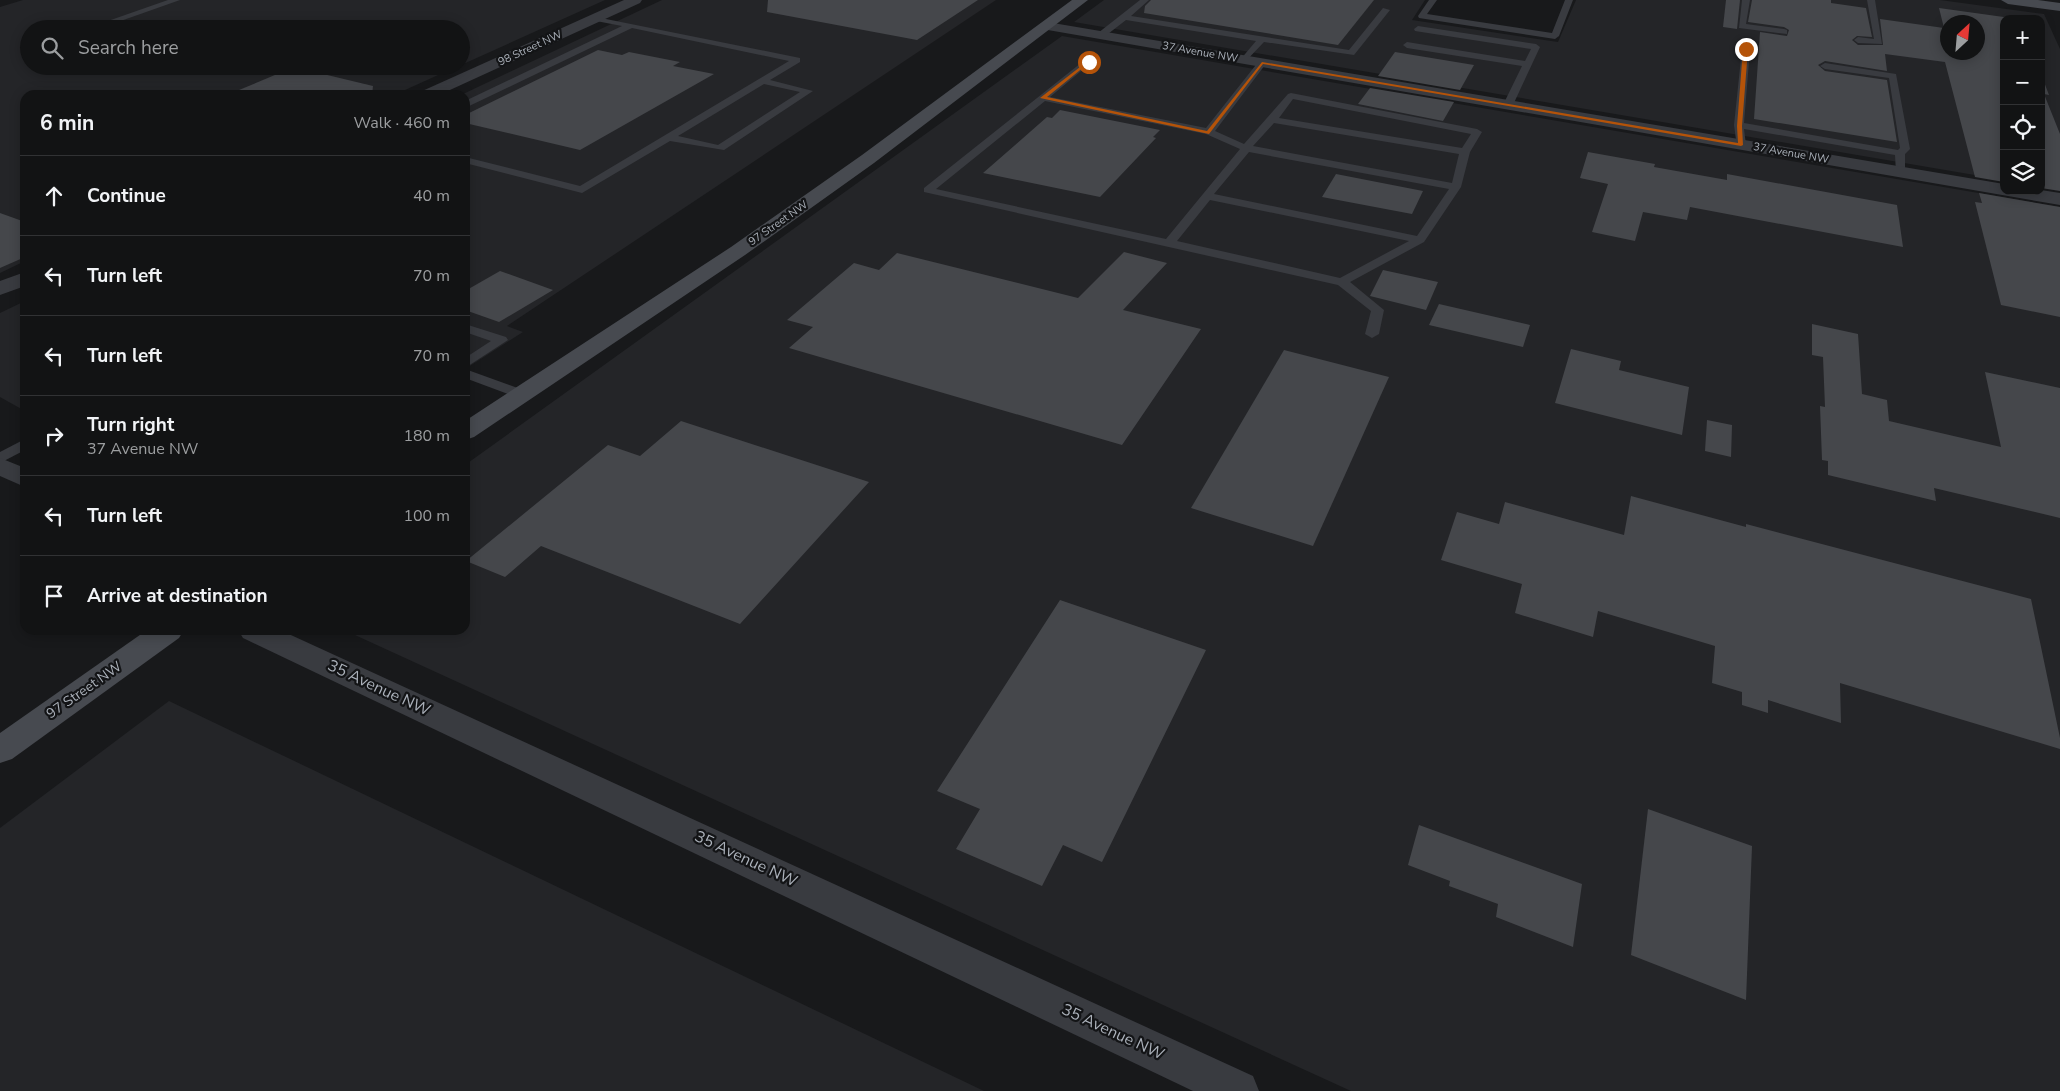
<!DOCTYPE html>
<meta charset="utf-8">
<style>
:root{--surface:#121314;--page:#1b1c1d;--text:#f1f3f6;--muted:#9c9ea0;--line:#313234}
body{margin:0;font-family:"Nunito Sans",sans-serif;background:var(--page);color:var(--text)}
.controls{position:absolute;right:15px;top:15px;display:grid;overflow:hidden;border-radius:10px;box-shadow:0 2px 12px #0003}
.controls button{width:45px;height:45px;display:grid;place-items:center;padding:0;border:0;border-bottom:1px solid var(--line);background:var(--surface);color:var(--text);font:25px sans-serif}
.compass{position:absolute;left:1940px;top:15px;width:45px;height:45px;border-radius:50%;background:var(--surface);box-shadow:0 2px 12px #0003;rotate:26deg}
.stop{position:absolute;width:15px;height:15px;margin:-11px;border:4px solid #b45309;border-radius:50%;background:#fff}
.stop.end{background:#b45309;border-color:#fff;box-shadow:0 1px 5px #0008}
.list{margin:0;padding:0;list-style:none}
h2{display:flex;justify-content:space-between;align-items:center;height:65px;margin:0;padding:0 20px;font-size:21px}
h2 small{font-size:16px;font-weight:400;color:var(--muted)}
.list li{display:grid;grid-template-columns:32px 1fr auto;gap:15px;align-items:center;box-sizing:border-box;height:80px;padding:0 20px;border-top:1px solid var(--line)}
.list b{display:block;font-size:19px;white-space:nowrap}
.list p{margin:0;font-size:16px;white-space:nowrap;color:var(--muted)}
.list em{font-size:16px;font-style:normal;color:var(--muted)}
.icon{flex:none;width:28px;height:28px;fill:none;stroke:currentColor;stroke-width:2;stroke-linecap:round;stroke-linejoin:round}
.map{position:relative;flex:none;width:2060px;height:1091px;overflow:hidden}
.search{position:absolute;background:var(--surface);box-shadow:0 2px 12px #0003;left:20px;top:20px;width:450px;height:55px;display:flex;align-items:center;gap:12px;box-sizing:border-box;padding:0 18px;border-radius:28px;color:var(--muted);font-size:19px}
.panel{position:absolute;background:var(--surface);box-shadow:0 2px 12px #0003;left:20px;top:90px;width:450px;height:545px;border-radius:15px}
.map>svg:first-child{display:block}
.built{fill:#242528;fill-rule:evenodd}
.building{fill:#45474b;fill-rule:evenodd}
.lines{fill:none;stroke-linecap:round;stroke-linejoin:round}
.lane{fill:#393b40;fill-rule:evenodd}
.street{fill:#393b40;fill-rule:evenodd}
.secondary{fill:#474a50;fill-rule:evenodd}
.route{fill:#b45309}
.labels{text-anchor:middle;dominant-baseline:central;stroke-width:4.5;stroke-linejoin:round;paint-order:stroke}
.far-street-label{font-size:11px;fill:#abb1ba;stroke:#131416}
.street-label{font-size:14px;fill:#abb1ba;stroke:#131416}
.near-street-label{font-size:16px;fill:#abb1ba;stroke:#131416}
</style>
<div class="map">
<svg width="2060" height="1091" viewBox="0 0 2060 1091">
<rect width="100%" height="100%" fill="#18191b"/>
<g class="built">
<polygon points="23,0 605,0 461,65 461,29 29,29 29,66 458,66 394,95 25,95 25,261 0,273 0,7"/>
<polygon points="662,0 996,0 507,326 523,332 465,369 465,95 461,95"/>
<path d="M1104 0H1425L1412 20 1558 42 1576 0H1940L2044 14 2060 49V189L2041 186V19H2004V180L1074 22ZM1948 22H1978V52H1948Z"/>
<polygon points="1062,36 2060,207 2060,1091 1351,1091 344,630 465,630 465,465"/>
<polygon points="25,301 25,411 0,397 0,313"/>
<polygon points="169,701 984,1091 0,1091 0,828"/>
</g>
<g class="building">
<polygon points="768,0 978,0 917,40 767,12"/>
<polygon points="1151,0 1374,0 1338,45 1144,13 1145,6"/>
<polygon points="1726,0 1740,0 1737,29 1723,27"/>
<path d="M1752 0H1831V3L1866 8 1872 37 1857 36 1852 40 1858 45H1883L1880 19 1944 28 1939 8 2018 19H2004V182L1975 177 1945 62 1885 54 1887 71 1825 61 1818 65 1825 71 1887 80 1897 142 1754 119 1760 32 1787 36 1789 30 1784 27 1748 22ZM1948 22H1978V52H1948Z"/>
<polygon points="598,50 622,55 629,52 680,62 673,66 714,74 580,150 465,123 465,115"/>
<polygon points="1395,52 1474,65 1460,90 1378,76"/>
<polygon points="294,67 373,86 372,95 227,95"/>
<polygon points="2041,74 2049,95 2044,94 2060,134 2060,191 2041,188"/>
<polygon points="1370,88 1454,102 1443,121 1358,104"/>
<polygon points="1060,110 1160,130 1153,137 1156,138 1100,197 983,173 1047,117 1052,118"/>
<polygon points="1588,152 1655,164 1654,167 1727,180 1727,174 1897,205 1903,247 1690,207 1687,220 1643,212 1635,241 1592,232 1608,184 1580,178"/>
<polygon points="1336,174 1423,191 1412,214 1322,197"/>
<polygon points="1979,193 2060,207 2060,317 2001,305 1975,202 1982,203"/>
<polygon points="0,213 25,222 25,257 0,268"/>
<polygon points="1124,252 1167,263 1123,310 1201,329 1122,445 789,348 813,327 787,320 854,263 879,270 897,253 1078,298"/>
<polygon points="1383,270 1438,282 1426,310 1370,296"/>
<polygon points="500,271 553,290 499,322 465,310 465,291"/>
<polygon points="1439,304 1530,325 1523,347 1429,325"/>
<polygon points="1812,324 1858,334 1862,394 1887,400 1889,421 2001,447 1985,372 2060,388 2060,518 1934,488 1936,501 1828,475 1828,461 1822,460 1820,406 1825,407 1823,357 1812,355"/>
<polygon points="1571,349 1621,361 1619,370 1689,387 1682,435 1555,403"/>
<polygon points="1284,350 1389,377 1313,546 1191,508"/>
<polygon points="1707,420 1732,425 1731,457 1705,451"/>
<polygon points="681,421 869,482 740,624 541,546 505,577 466,561 608,445 640,456"/>
<polygon points="1631,496 1746,527 1746,524 2031,599 2060,738 2060,749 1840,683 1841,723 1768,700 1768,713 1742,705 1742,692 1712,683 1715,646 1598,611 1593,637 1515,613 1522,584 1441,560 1457,512 1499,524 1505,502 1624,535"/>
<polygon points="1060,600 1206,650 1102,862 1063,845 1042,886 956,849 980,809 937,791"/>
<polygon points="1648,809 1752,846 1746,1000 1631,955"/>
<polygon points="1419,825 1582,884 1573,947 1496,917 1498,904 1449,886 1450,881 1408,865"/>
</g>
<g class="lines">
<g class="lane">
<polygon points="168,0 180,0 98,29 85,29"/>
<polygon points="1140,0 1149,0 1131,16 1349,50 1383,8 1390,10 1354,55 1264,42 1244,63 1240,60 1256,41 1126,20 1104,37 1098,37 1098,33"/>
<polygon points="1429,0 1437,0 1427,14 1552,33 1565,0 1573,0 1559,36 1555,39 1419,18 1418,16"/>
<polygon points="1742,0 1750,0 1746,24 1784,29 1787,30 1787,34 1739,28"/>
<polygon points="1867,0 1875,0 1882,44 1858,43 1854,40 1858,37 1874,39"/>
<path d="M591 16 800 58V62L770 80 813 91 724 150 670 141 582 193 465 163V157L580 186 789 61 632 28 465 108V101L622 26 591 20ZM764 84 800 92 718 145 678 136Z"/>
<polygon points="1418,26 1536,44 1540,47 1513,105 1508,108 1503,105 1522,66 1407,48 1403,45 1407,42 1525,61 1531,49 1415,31 1414,29"/>
<polygon points="29,46 29,52 25,51 25,47"/>
<polygon points="1746,46 1750,49 1744,123 1898,150 1900,148 1889,78 1825,69 1820,66 1825,63 1896,74 1910,149 1905,154 1905,174 1901,175 1896,172 1895,155 1744,129 1746,145 1737,147 1734,125 1742,49"/>
<path d="M1086 59 1093 61 1050 97 1206 128 1259 61H1265V65L1215 131 1244 144 1288 94 1291 93 1477 129 1482 132 1470 152 1461 187 1424 242 1350 282 1384 310 1379 334 1372 338 1365 334 1371 311 1338 285 924 192V188ZM1293 99 1471 134 1462 148 1279 118ZM1045 101 1206 134 1240 149 1166 239 936 189ZM1274 123 1459 154 1452 183 1253 146ZM1249 152 1449 189 1417 236 1214 194ZM1210 200 1409 241 1340 278 1177 241Z"/>
<polygon points="465,324 506,337 508,340 465,368 465,358 491,341 465,332"/>
<polygon points="465,369 526,391 528,394 521,398 516,397 465,378"/>
<polygon points="25,439 25,450 0,463 0,452"/>
</g>
<g class="street">
<polygon points="624,0 642,0 640,3 439,95 418,95 420,92"/>
<polygon points="1047,22 2004,184 2004,191 2041,190 2060,193 2060,205 1042,29 1040,26"/>
<polygon points="25,272 25,286 0,295 0,281"/>
<polygon points="0,458 25,468 25,487 0,476"/>
<polygon points="238,630 280,630 1253,1076 1259,1091 1193,1091 243,638"/>
</g>
<g class="secondary">
<polygon points="1072,0 1088,0 874,163 745,255 474,437 465,440 465,421 731,247 862,155"/>
<polygon points="2001,0 2038,0 2060,3 2060,11 2008,4"/>
<polygon points="147,630 184,630 179,638 12,759 0,763 0,733"/>
</g>
</g>
<polygon class="route" points="1746,48 1748,49 1742,126 1743,145 1741,146 1263,64 1209,134 1040,98 1089,60 1090,62 1047,97 1207,131 1262,62 1738,143 1737,126 1743,49"/>
<g class="labels">
<g class="far-street-label">
<text transform="translate(530 48) rotate(-25)">98 Street NW</text>
<text transform="translate(1200 52) rotate(10)">37 Avenue NW</text>
<text transform="translate(1791 153) rotate(10)">37 Avenue NW</text>
<text transform="translate(778 223) rotate(-35)">97 Street NW</text>
</g>
<g class="street-label">
<text transform="translate(84 690) rotate(-35)">97 Street NW</text>
</g>
<g class="near-street-label">
<text transform="translate(379 688) rotate(25)">35 Avenue NW</text>
<text transform="translate(746 859) rotate(25)">35 Avenue NW</text>
<text transform="translate(1113 1032) rotate(25)">35 Avenue NW</text>
</g>
</g>
</svg>
<div class="controls">
<button>+</button>
<button>−</button>
<button><svg class="icon" aria-label="locate" viewBox="0 0 24 24"><circle cx="12" cy="12" r="6"/><path d="M12 2v4M12 18v4M2 12h4M18 12h4"/></svg></button>
<button><svg class="icon" aria-label="layers" viewBox="0 0 24 24"><path d="M12 4l9 5-9 5-9-5zM3 14l9 5 9-5"/></svg></button>
</div>
<svg class="compass" viewBox="-18 -18 36 36"><path d="M0-13l5 13h-10z" fill="#e53935"/><path d="M0 13l5-13h-10z" fill="#9c9ea0"/></svg>
<div class="stop" style="left:1089px;top:62px"></div>
<div class="stop end" style="left:1746px;top:49px"></div>
<div class="search"><svg class="icon" aria-label="search" viewBox="0 0 24 24"><circle cx="10" cy="10" r="6"/><path d="M15 15l6 6"/></svg>Search here</div>
<section class="panel">
<h2>6 min<small>Walk · 460 m</small></h2>
<ul class="list">
<li><svg class="icon" aria-label="ahead" viewBox="0 0 24 24"><path d="M12 20V5M6 11l6-6 6 6"/></svg><div><b>Continue</b></div><em>40 m</em></li>
<li><svg class="icon" aria-label="left" viewBox="0 0 24 24"><path d="M17 20v-9H6M10 6l-5 5 5 5"/></svg><div><b>Turn left</b></div><em>70 m</em></li>
<li><svg class="icon" aria-label="left" viewBox="0 0 24 24"><path d="M17 20v-9H6M10 6l-5 5 5 5"/></svg><div><b>Turn left</b></div><em>70 m</em></li>
<li><svg class="icon" aria-label="right" viewBox="0 0 24 24"><path d="M7 20v-9h11M14 6l5 5-5 5"/></svg><div><b>Turn right</b><p>37 Avenue NW</p></div><em>180 m</em></li>
<li><svg class="icon" aria-label="left" viewBox="0 0 24 24"><path d="M17 20v-9H6M10 6l-5 5 5 5"/></svg><div><b>Turn left</b></div><em>100 m</em></li>
<li><svg class="icon" aria-label="arrive" viewBox="0 0 24 24"><path d="M6 21V4h12l-3 4 3 4H6"/></svg><div><b>Arrive at destination</b></div></li>
</ul>
</section>
</div>
